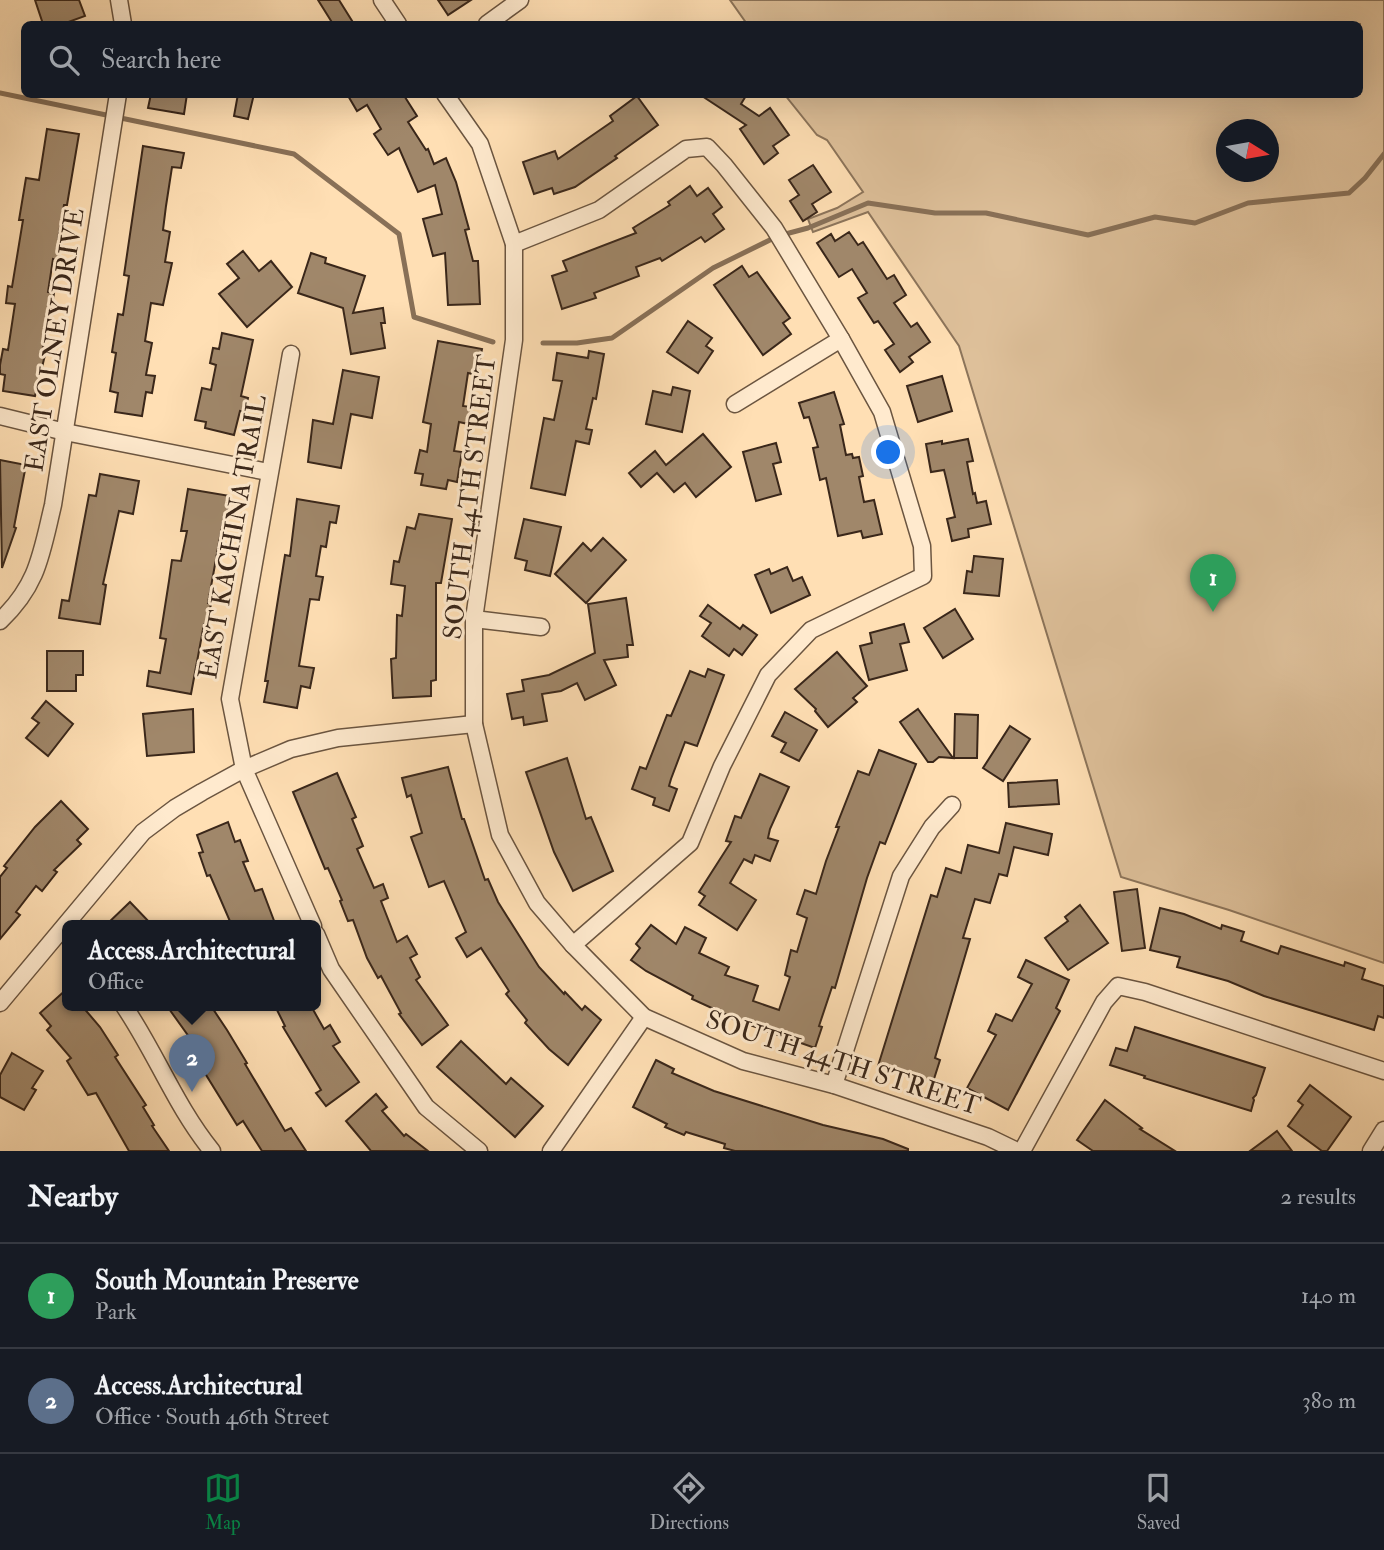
<!DOCTYPE html>
<meta charset="utf-8">
<style>
:root{--surface:#171b24;--page:#20242c;--text:#f1f3f6;--muted:#9ea1a6;--line:#363941;--accent:#0b8043}
body{margin:0;font-family:"IM FELL Double Pica",serif;background:var(--page);color:var(--text)}
.compass{position:absolute;left:1216px;top:119px;width:63px;height:63px;border-radius:50%;background:var(--surface);box-shadow:0 7px 28px #0002;rotate:101deg}
.you{position:absolute;left:889px;top:453px;width:24px;height:24px;margin:-18px;border:5px solid #fff;border-radius:50%;background:#1a73e8;box-shadow:0 0 0 10px #1a73e833}
.badge{display:grid;place-items:center;width:46px;height:46px;border-radius:50%;background:var(--accent);color:#fff;font-size:23px;font-weight:700}
.pin{position:absolute;translate:-50% -58px;filter:drop-shadow(0 2px 4px #0008)}
.pin::after{content:'';position:absolute;top:37px;width:24px;height:21px;background:inherit;clip-path:polygon(0 0,100% 0,50% 100%)}
.popup{position:absolute;left:62px;top:920px;width:259px;height:91px;box-sizing:border-box;display:grid;place-content:center;border-radius:10px;background:var(--surface);filter:drop-shadow(0 2px 5px #0005);font-size:23px;white-space:nowrap;color:var(--muted)}
.popup b{font-size:26px;color:var(--text)}
.popup::after{content:'';position:absolute;left:50%;top:100%;margin-left:-14px;border:14px solid transparent;border-top-color:var(--surface)}
.list{margin:0;padding:0;list-style:none}
h2{display:flex;justify-content:space-between;align-items:center;height:91px;margin:0;padding:0 28px;font-size:30px}
h2 small{font-size:23px;font-weight:400;color:var(--muted)}
.list li{display:grid;grid-template-columns:46px 1fr auto;gap:21px;align-items:center;box-sizing:border-box;height:105px;padding:0 28px;border-top:2px solid var(--line)}
.list b{display:block;font-size:26px;white-space:nowrap}
.list p{margin:0;font-size:23px;white-space:nowrap;color:var(--muted)}
.list em{font-size:23px;font-style:normal;color:var(--muted)}
.icon{flex:none;width:38px;height:38px;fill:none;stroke:currentColor;stroke-width:2;stroke-linecap:round;stroke-linejoin:round}
.map{position:relative;flex:none;width:1384px;height:1151px;overflow:hidden}
.search{position:absolute;background:var(--surface);box-shadow:0 7px 28px #0002;left:21px;right:21px;top:21px;height:77px;display:flex;align-items:center;gap:18px;box-sizing:border-box;padding:0 24px;border-radius:10px;color:var(--muted);font-size:26px}
.sheet{height:301px;background:var(--surface)}
nav{display:flex;justify-content:space-around;align-items:center;box-sizing:border-box;height:98px;border-top:2px solid var(--line);background:var(--surface);font-size:19px;color:var(--muted)}
nav a{display:grid;justify-items:center;gap:4px}
nav .on{color:var(--accent)}
.map>svg:first-child{display:block}
.green{fill:#dec09a;stroke:#8c745a;stroke-width:2;fill-rule:evenodd}
.lines{fill:none;stroke-linecap:round;stroke-linejoin:round}
.stream{stroke:#887057;stroke-width:5}
.building{fill:#a0876a;stroke:#3a271a;stroke-width:2}
.street-casing{stroke:#6b5540;stroke-width:19}
.street{stroke:#ffeace;stroke-width:16}
.labels{text-anchor:middle;dominant-baseline:central;stroke-width:6;stroke-linejoin:round;paint-order:stroke}
.street-label{font-size:26px;fill:#3a271a;stroke:#ffeace}
</style>
<div class="map">
<svg width="1384" height="1151" viewBox="0 0 1384 1151">
<rect width="100%" height="100%" fill="#ffdfb4"/>
<filter id="stains"><feTurbulence type="fractalNoise" baseFrequency=".00286" numOctaves="4"/><feColorMatrix values="0 0 0 0 .2 0 0 0 0 .09 0 0 0 0 .02 0 0 0 .5 -.17"/></filter>
<radialGradient id="worn" r=".72"><stop offset=".6" stop-color="#630" stop-opacity="0"/><stop offset="1" stop-color="#630" stop-opacity=".3"/></radialGradient>
<path class="green" d="M730 0H1384V963L1229 910 1121 877 959 346 868 212 813 232 808 219 837 208 863 192 827 140 817 135 785 95 1360 94V24H747ZM1226 130H1268V172H1226Z"/>
<g class="lines">
<g class="stream">
<polyline points="0,93 294,154 399,234 414,317 493,342"/>
<polyline points="543,343 577,343 612,338 713,268 778,236 808,228 868,203 935,213 986,213 1088,235 1155,217 1195,223 1248,203 1349,193 1365,178 1384,154"/>
</g>
</g>
<g class="building">
<polygon points="35,0 79,0 85,16 63,24 43,24"/>
<polygon points="318,0 339,0 354,24 333,24"/>
<polygon points="438,0 471,0 448,15"/>
<polygon points="151,94 187,94 184,114 148,108"/>
<polygon points="238,94 254,94 248,119 234,116"/>
<polygon points="347,94 403,94 417,116 408,122 426,150 428,149 434,164 446,158 456,182 469,229 465,230 473,261 478,261 480,304 448,305 445,253 433,256 423,219 442,214 435,185 418,192 399,148 388,155 374,134 381,129 367,105 357,111"/>
<polygon points="699,94 747,94 741,104 759,116 770,108 789,135 773,146 778,153 764,164 740,129 746,125"/>
<polygon points="637,96 658,125 615,156 617,158 575,187 554,194 552,188 534,194 523,162 555,151 558,159 613,121 610,116"/>
<polygon points="47,129 79,134 67,205 64,205 58,239 62,240 59,260 53,259 48,292 54,293 51,314 48,313 42,355 45,355 35,396 3,391 5,375 0,374 0,365 3,349 8,350 15,304 6,303 8,286 12,287 23,220 19,220 26,178 39,180"/>
<polygon points="143,146 184,153 181,168 172,167 166,206 163,230 170,232 165,262 172,263 163,305 151,303 145,341 152,343 146,375 155,376 152,393 146,392 142,416 115,412 118,393 110,391 116,353 112,352 118,314 123,315 129,276 124,275"/>
<polygon points="813,165 831,192 812,204 817,212 803,221 790,201 799,195 789,180"/>
<polygon points="690,186 697,196 708,188 722,207 713,214 724,229 705,242 701,237 662,261 660,258 636,267 639,276 594,293 596,298 562,309 552,276 567,271 563,261 636,233 633,228 670,205 668,202"/>
<polygon points="849,232 858,245 863,242 887,279 894,275 906,295 894,303 911,327 917,323 930,342 909,357 913,362 900,372 885,350 894,344 878,321 874,323 858,298 867,293 852,269 839,277 817,243 831,234 835,241"/>
<polygon points="243,251 259,271 271,261 292,287 247,327 219,294 239,278 227,264"/>
<polygon points="311,253 326,258 325,263 365,276 353,313 383,308 385,323 381,323 385,348 351,354 343,308 298,293"/>
<polygon points="742,266 749,277 757,272 790,318 783,323 791,334 763,355 714,285"/>
<polygon points="688,321 712,338 706,346 713,351 698,373 667,352"/>
<polygon points="222,333 253,340 241,396 248,398 245,412 240,411 234,435 205,428 206,422 195,420 202,388 211,390 216,365 210,363 213,348 219,349"/>
<polygon points="438,341 482,349 477,375 468,373 463,406 471,407 468,424 459,422 454,451 462,452 457,482 448,480 446,489 421,485 423,474 415,473 420,450 427,452 431,424 423,422"/>
<polygon points="589,351 604,354 596,399 593,398 586,429 592,430 589,444 576,441 565,495 531,488 544,418 554,420 562,381 553,380 557,353 588,358"/>
<polygon points="343,370 379,377 372,418 351,414 341,468 308,462 313,420 333,424"/>
<polygon points="942,376 952,411 918,422 907,386"/>
<polygon points="673,387 690,391 682,432 646,424 653,391 671,395"/>
<polygon points="834,392 844,424 840,425 846,455 852,454 853,458 859,457 863,476 859,477 864,502 874,500 882,534 863,538 861,531 838,536 826,478 820,480 813,448 818,447 809,417 804,418 799,403"/>
<polygon points="703,434 731,467 696,497 685,483 674,492 657,473 641,487 629,473 655,451 666,465"/>
<polygon points="968,439 973,461 967,462 973,494 975,493 977,503 986,501 991,524 968,529 969,537 952,541 947,519 955,517 946,478 944,470 931,472 926,444 942,441 942,444"/>
<polygon points="776,443 781,462 773,464 781,494 756,501 743,452"/>
<polygon points="0,460 26,465 14,527 16,528 2,568"/>
<polygon points="100,474 139,481 133,514 119,511 103,584 106,585 100,624 59,618 62,600 69,601 89,495 96,496"/>
<polygon points="188,489 230,496 227,516 224,515 208,603 211,604 207,624 204,624 191,694 147,686 149,671 160,673 166,639 160,638 169,581 172,560 181,561 187,531 181,531"/>
<polygon points="297,499 339,506 336,523 330,522 326,547 321,546 316,576 323,577 319,600 310,599 299,666 314,668 310,688 301,686 297,708 264,702 268,681 265,681 285,555 290,556"/>
<polygon points="419,514 452,519 441,583 436,583 436,680 431,681 431,696 393,698 391,659 396,658 397,615 402,616 405,586 391,584 394,561 399,562 407,527 415,529"/>
<polygon points="524,519 561,527 550,576 525,570 527,561 515,558"/>
<polygon points="603,538 626,560 586,603 555,574 583,543 591,551"/>
<polygon points="974,556 1003,559 999,596 964,593 967,571 972,572"/>
<polygon points="787,567 793,581 802,577 810,595 771,613 755,575 769,569 771,574"/>
<polygon points="626,598 633,645 627,645 628,657 604,660 616,685 585,700 577,683 561,691 542,694 547,721 524,725 523,717 512,719 507,694 524,691 522,680 549,675 595,653 588,604"/>
<polygon points="708,605 740,629 743,625 757,635 742,655 734,649 729,656 702,636 711,623 700,616"/>
<polygon points="955,609 973,639 943,658 924,628"/>
<polygon points="904,624 909,642 900,644 907,670 869,680 860,646 872,643 870,633"/>
<polygon points="47,651 83,651 83,675 76,675 76,691 47,691"/>
<polygon points="837,652 867,686 853,698 857,702 828,727 815,711 816,709 795,689"/>
<polygon points="708,669 724,675 697,746 685,742 671,779 669,786 677,789 669,811 653,805 655,798 632,789 640,767 646,769 667,715 671,716 690,671 705,677"/>
<polygon points="46,701 73,724 48,756 26,738 39,723 32,718"/>
<polygon points="193,709 194,752 147,756 143,714"/>
<polygon points="918,709 953,758 939,757 933,762 928,762 900,722"/>
<polygon points="785,712 817,730 799,761 781,752 786,743 772,736"/>
<polygon points="955,714 978,715 977,758 954,758"/>
<polygon points="1010,726 1030,739 1003,781 983,768"/>
<polygon points="879,750 916,764 885,844 880,842 867,878 835,988 832,987 819,1026 822,1027 815,1048 727,1017 727,1015 692,999 693,996 646,971 631,960 640,948 636,944 651,925 676,944 685,927 706,938 699,953 729,967 725,975 758,986 753,1001 779,1010 790,977 785,975 791,950 797,952 807,918 797,914 805,890 816,894 826,861 839,827 836,827 858,771 869,775"/>
<polygon points="567,758 586,819 591,817 613,871 573,891 554,852 526,772"/>
<polygon points="448,767 462,819 464,819 485,880 488,879 498,902 539,967 564,994 565,992 582,1010 585,1006 601,1020 568,1065 549,1049 525,1023 527,1020 506,994 509,991 481,948 467,957 456,938 466,932 444,881 429,887 411,837 422,833 411,795 407,797 402,778"/>
<polygon points="337,773 356,817 352,819 363,846 357,849 374,888 383,884 388,898 381,901 397,942 407,936 417,954 410,958 420,977 416,980 448,1025 422,1045 399,1014 401,1013 381,976 378,978 367,958 353,920 348,921 340,901 342,900 328,868 325,869 293,792"/>
<polygon points="760,774 789,787 770,829 768,838 778,841 770,861 755,855 752,863 744,859 730,883 756,900 737,930 699,905 705,896 699,892 731,842 726,841 735,816 741,818"/>
<polygon points="1057,780 1059,804 1009,807 1008,783"/>
<polygon points="61,801 88,829 77,840 81,844 54,870 57,872 42,891 36,886 16,912 20,915 0,939 0,877 7,868 4,866 35,827"/>
<polygon points="228,822 235,842 240,840 248,861 243,862 255,891 262,889 276,926 232,926 210,875 207,876 199,853 203,852 197,835"/>
<polygon points="1006,823 1052,834 1048,855 1014,847 1007,876 999,874 990,903 975,899 963,938 970,939 935,1058 940,1060 933,1082 878,1066 931,895 937,897 946,868 961,873 968,845 999,853"/>
<polygon points="1137,889 1145,948 1122,951 1114,892"/>
<polygon points="130,902 153,926 105,926"/>
<polygon points="1080,905 1108,943 1068,970 1045,938 1068,921 1065,917"/>
<polygon points="1160,908 1184,914 1221,929 1222,925 1244,932 1241,941 1278,954 1281,946 1344,966 1345,962 1365,969 1362,979 1384,986 1384,1018 1378,1016 1374,1030 1264,996 1228,981 1177,967 1180,957 1150,950"/>
<polygon points="1026,960 1069,980 1056,1008 1060,1011 1008,1110 967,1088 996,1035 988,1031 996,1014 1012,1021 1032,984 1018,977"/>
<polygon points="68,988 68,1006 82,1006 100,1027 118,1055 115,1057 146,1105 143,1107 154,1125 152,1126 169,1151 129,1151 96,1093 88,1095 67,1061 71,1058 47,1030 51,1026 40,1013"/>
<polygon points="167,1006 211,1006 227,1030 247,1063 245,1064 285,1131 291,1128 306,1151 262,1151 243,1121 237,1125 203,1070 208,1067 197,1048"/>
<polygon points="275,1006 311,1006 324,1029 330,1025 340,1042 333,1046 359,1082 326,1106 316,1093 321,1090 283,1027 285,1026"/>
<polygon points="1135,1027 1265,1068 1256,1095 1253,1098 1254,1100 1251,1111 1144,1078 1145,1076 1110,1065 1116,1048 1127,1051"/>
<polygon points="461,1041 506,1084 511,1078 543,1106 515,1137 437,1067"/>
<polygon points="12,1053 43,1071 32,1088 36,1090 24,1110 0,1097 0,1075"/>
<polygon points="656,1060 674,1069 672,1073 714,1091 823,1125 883,1139 908,1149 908,1151 735,1151 724,1148 725,1144 686,1132 684,1135 665,1127 667,1124 633,1107"/>
<polygon points="1310,1085 1351,1117 1327,1151 1322,1151 1288,1126 1303,1105 1298,1101"/>
<polygon points="376,1094 387,1107 382,1111 404,1136 406,1134 428,1151 371,1151 346,1121"/>
<polygon points="1105,1100 1142,1128 1140,1129 1175,1151 1093,1151 1077,1140"/>
<polygon points="1277,1131 1292,1151 1250,1151"/>
</g>
<g class="lines">
<defs>
<g id="street">
<polyline points="119,0 123,24"/>
<polyline points="382,0 398,24"/>
<polyline points="487,24 520,0"/>
<polyline points="445,94 480,144 514,244 514,340 474,619 474,724 500,835 537,903 573,945 644,1017 743,1061 834,1085 988,1137 1017,1151"/>
<polyline points="514,244 599,210 686,149 707,147 724,165 774,228 841,339 882,412 922,546 923,576 811,630 768,675 722,766 690,843 573,945"/>
<polyline points="291,354 230,699 244,769 313,926"/>
<polyline points="735,404 841,339"/>
<polyline points="0,416 65,432 268,472"/>
<polyline points="474,619 541,627"/>
<path d="M0 621C38 585 41 555 53 505L118 94"/>
<polyline points="316,934 331,969 426,1107 479,1151"/>
<polyline points="0,1003 143,832 175,808 202,792 244,769 291,749 338,738 474,724"/>
<path d="M124 1006C156 1053 176 1107 212 1151"/>
<polyline points="834,1085 901,876 932,827 952,805"/>
<polyline points="551,1151 644,1017"/>
<polyline points="1022,1151 1104,1002 1118,986 1145,992 1384,1071"/>
<polyline points="1371,1151 1384,1130"/>
</g>
</defs>
<use href="#street" class="street-casing"/>
<use href="#street" class="street"/>
</g>
<g class="labels">
<g class="street-label">
<text transform="translate(55 340) rotate(-81)">EAST OLNEY DRIVE</text>
<text transform="translate(470 497) rotate(-83)">SOUTH 44TH STREET</text>
<text transform="translate(233 537) rotate(-80)">EAST KACHINA TRAIL</text>
<text transform="translate(843 1063) rotate(18)">SOUTH 44TH STREET</text>
</g>
</g>
<rect width="100%" height="100%" filter="url(#stains)"/>
<rect width="100%" height="100%" fill="url(#worn)"/>
</svg>
<svg class="compass" viewBox="-18 -18 36 36"><path d="M0-13l5 13h-10z" fill="#e53935"/><path d="M0 13l5-13h-10z" fill="#9ea1a6"/></svg>
<div class="you"></div>
<div class="pin badge" style="left:1213px;top:612px;background:#2e9e5b">1</div>
<div class="pin badge" style="left:192px;top:1092px;background:#5c6f8a">2</div>
<div class="popup"><b>Access.Architectural</b>Office</div>
<div class="search"><svg class="icon" aria-label="search" viewBox="0 0 24 24"><circle cx="10" cy="10" r="6"/><path d="M15 15l6 6"/></svg>Search here</div>
</div>
<section class="sheet">
<h2>Nearby<small>2 results</small></h2>
<ul class="list">
<li><span class="badge" style="background:#2e9e5b">1</span><div><b>South Mountain Preserve</b><p>Park</p></div><em>140 m</em></li>
<li><span class="badge" style="background:#5c6f8a">2</span><div><b>Access.Architectural</b><p>Office · South 46th Street</p></div><em>380 m</em></li>
</ul>
</section>
<nav>
<a class="on"><svg class="icon" aria-label="map" viewBox="0 0 24 24"><path d="M3 6l6-2 6 2 6-2v14l-6 2-6-2-6 2zM9 4v14M15 6v14"/></svg>Map</a>
<a><svg class="icon" aria-label="directions" viewBox="0 0 24 24"><path d="M12 3l9 9-9 9-9-9zM9 14v-3h6M13 9l2 2-2 2"/></svg>Directions</a>
<a><svg class="icon" aria-label="saved" viewBox="0 0 24 24"><path d="M7 4h10v16l-5-4-5 4z"/></svg>Saved</a>
</nav>
